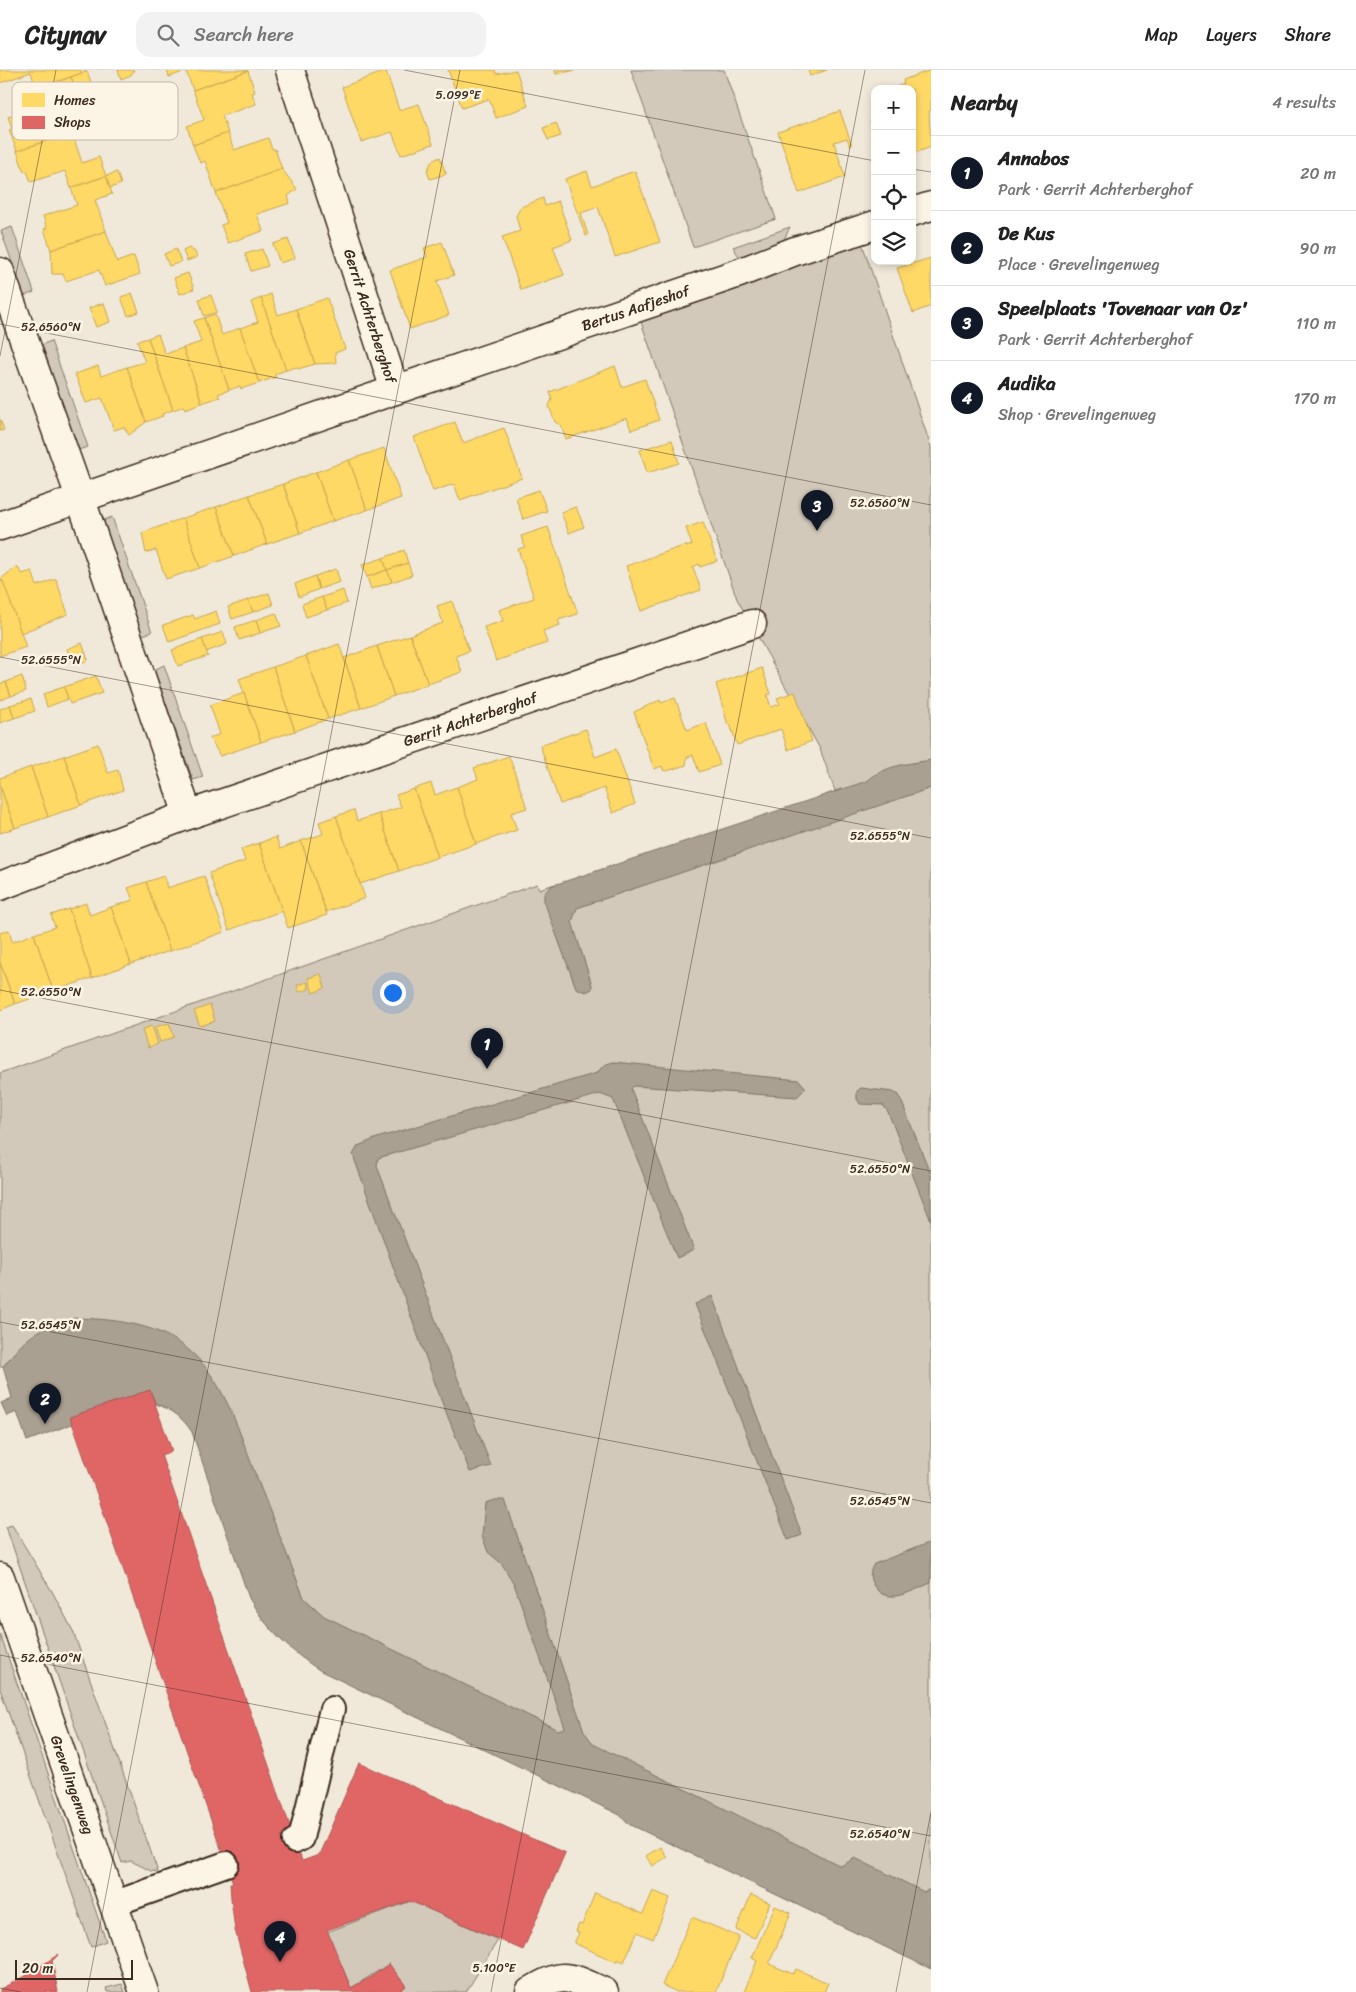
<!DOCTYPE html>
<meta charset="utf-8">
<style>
:root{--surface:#fff;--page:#f2f2f2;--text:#222;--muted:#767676;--line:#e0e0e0;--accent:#111827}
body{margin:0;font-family:Sriracha,sans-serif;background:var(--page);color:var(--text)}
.controls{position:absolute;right:15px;top:15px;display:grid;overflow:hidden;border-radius:10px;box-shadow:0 2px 8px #0003}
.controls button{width:45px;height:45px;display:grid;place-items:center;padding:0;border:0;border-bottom:1px solid var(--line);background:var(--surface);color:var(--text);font:25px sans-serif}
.scale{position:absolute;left:15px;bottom:12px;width:118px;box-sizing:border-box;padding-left:5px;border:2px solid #3b2a1e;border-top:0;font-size:14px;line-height:18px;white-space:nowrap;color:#3b2a1e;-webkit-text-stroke:4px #fcf5e5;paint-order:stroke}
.you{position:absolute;left:392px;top:922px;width:18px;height:18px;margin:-12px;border:4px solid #fff;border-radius:50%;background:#1a73e8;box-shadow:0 0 0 8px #1a73e833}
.badge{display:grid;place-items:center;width:32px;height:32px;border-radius:50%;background:var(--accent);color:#fff;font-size:16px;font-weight:700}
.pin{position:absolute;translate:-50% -41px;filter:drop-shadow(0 1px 2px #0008)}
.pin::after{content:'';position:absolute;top:26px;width:18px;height:15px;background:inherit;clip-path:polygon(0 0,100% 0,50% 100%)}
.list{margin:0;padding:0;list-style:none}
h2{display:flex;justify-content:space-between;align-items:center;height:65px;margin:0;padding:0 20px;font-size:21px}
h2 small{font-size:16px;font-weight:400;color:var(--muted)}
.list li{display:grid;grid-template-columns:32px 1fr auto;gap:15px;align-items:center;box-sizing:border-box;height:75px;padding:0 20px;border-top:1px solid var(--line)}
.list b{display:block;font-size:19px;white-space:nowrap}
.list p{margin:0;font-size:16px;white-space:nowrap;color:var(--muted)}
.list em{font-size:16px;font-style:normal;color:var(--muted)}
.icon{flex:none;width:28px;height:28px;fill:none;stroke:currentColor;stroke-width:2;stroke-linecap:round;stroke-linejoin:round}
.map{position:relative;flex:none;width:931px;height:1922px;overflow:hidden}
header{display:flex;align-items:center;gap:30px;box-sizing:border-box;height:70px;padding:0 25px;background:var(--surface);border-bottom:1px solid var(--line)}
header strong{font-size:24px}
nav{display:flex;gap:28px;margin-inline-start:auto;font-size:18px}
.search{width:350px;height:45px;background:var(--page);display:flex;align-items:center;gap:12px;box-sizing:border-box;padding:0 18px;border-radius:15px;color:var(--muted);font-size:19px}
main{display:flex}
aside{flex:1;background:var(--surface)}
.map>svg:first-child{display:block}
.green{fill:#d2c9ba;stroke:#867a6c}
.water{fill:#aaa091;stroke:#7e7163}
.homes{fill:#ffd966;stroke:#c4a450}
.shops{fill:#e06666;stroke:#ae5450}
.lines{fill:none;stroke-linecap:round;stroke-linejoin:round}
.lane-casing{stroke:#3b2a1e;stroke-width:28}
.street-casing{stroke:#3b2a1e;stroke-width:31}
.secondary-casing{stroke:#3b2a1e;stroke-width:31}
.lane{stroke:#fcf5e5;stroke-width:24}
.street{stroke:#fcf5e5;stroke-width:28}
.secondary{stroke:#fcf5e5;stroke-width:28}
.ticks{fill:none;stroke:#3b2a1e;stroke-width:1;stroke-opacity:0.45}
.labels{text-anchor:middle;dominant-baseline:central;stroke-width:5;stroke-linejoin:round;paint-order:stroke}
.street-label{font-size:15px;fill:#3b2a1e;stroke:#fcf5e5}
.key{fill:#fcf5e5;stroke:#c2b8a9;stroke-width:1}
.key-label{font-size:14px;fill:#3b2a1e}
.ticks-label{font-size:12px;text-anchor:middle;fill:#3b2a1e;stroke:#fcf5e5;stroke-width:5;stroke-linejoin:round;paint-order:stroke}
</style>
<header>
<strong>Citynav</strong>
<div class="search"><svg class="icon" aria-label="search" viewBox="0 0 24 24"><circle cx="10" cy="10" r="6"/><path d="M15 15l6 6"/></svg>Search here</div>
<nav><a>Map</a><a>Layers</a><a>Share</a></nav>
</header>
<main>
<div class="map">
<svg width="931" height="1922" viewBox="0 0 931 1922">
<rect width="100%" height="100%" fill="#f0e9d9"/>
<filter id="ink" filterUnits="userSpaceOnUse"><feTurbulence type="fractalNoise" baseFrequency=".02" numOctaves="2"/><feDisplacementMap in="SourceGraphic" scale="10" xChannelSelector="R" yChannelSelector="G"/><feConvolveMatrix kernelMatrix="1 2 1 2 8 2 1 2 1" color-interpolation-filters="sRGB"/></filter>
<g filter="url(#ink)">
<g class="green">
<polygon points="631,0 724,0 776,149 693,177"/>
<polygon points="12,157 34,222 24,226 1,161"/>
<polygon points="790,157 778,182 743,193 733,177"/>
<polygon points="862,173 931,377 931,1819 924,1822 867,1818 327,1558 320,1543 304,1528 220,1322 9,1289 3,1297 0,1297 0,1003 537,814 539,819 555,814 582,817 842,719 835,721 820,679 737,529 640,249"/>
<polygon points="51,271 88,377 78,380 41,275"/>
<polygon points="112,447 152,562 142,565 102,451"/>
<polygon points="164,595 203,707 193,710 154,600"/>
<polygon points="12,1455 53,1523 73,1561 158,1802 151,1801 131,1791 122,1793 6,1457"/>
<polygon points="0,1564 106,1871 91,1877 0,1619"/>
<polygon points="411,1831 498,1870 466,1922 399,1922 406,1916 389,1894 351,1918 327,1862"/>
<polygon points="122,1914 125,1922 107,1922 106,1918"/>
</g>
<g class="water">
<path d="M931 690V718L577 838 572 852 592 915V919L586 922 576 918 544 831V824L551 816 867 711C886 695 907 694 931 690Z"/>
<polygon points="613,992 799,1010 806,1018 797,1027 634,1016 631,1019 694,1180 677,1188 613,1029 600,1024 378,1088 377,1096 491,1396 470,1402 440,1327 353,1085 358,1076 377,1068 597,1003 604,995"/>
<polygon points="861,1018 893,1022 899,1025 931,1105 931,1151 888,1042 883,1035 860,1034 857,1029 857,1021"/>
<polygon points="712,1226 802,1465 788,1470 695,1234"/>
<path d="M75 1248C112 1249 153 1253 184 1276 225 1307 240 1366 258 1411 273 1450 289 1489 304 1528L324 1546 558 1660 565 1658 514 1514 502 1494 488 1482 482 1466 485 1433 495 1430H505L584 1661 593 1674 841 1796 855 1788 924 1822 931 1819V1899L627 1753 620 1745 321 1601C291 1582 266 1559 249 1528L192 1362C182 1347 173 1340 156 1334L150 1320 70 1347 72 1354 27 1371 17 1342 7 1346 1 1333 12 1328 3 1297C24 1268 40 1256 75 1248Z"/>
<path d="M931 1472V1513C913 1520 887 1537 874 1516 869 1509 869 1502 874 1494Z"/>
</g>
<g class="homes">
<polygon points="0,0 81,0 82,3 36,19 31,2 0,13"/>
<polygon points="118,0 134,0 131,5 121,9"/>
<polygon points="167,0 247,0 248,1 193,20 186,1 169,7"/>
<polygon points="448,0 495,0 496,4 516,0 528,36 496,48 489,29 462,38"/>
<polygon points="555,0 576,0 556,4"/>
<polygon points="808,0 827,0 810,6"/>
<polygon points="931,0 931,40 929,41 931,77 912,84 912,19 891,19 904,14 903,10"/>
<polygon points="87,1 92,15 76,21 71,7"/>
<polygon points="248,1 255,22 252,23 256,34 222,46 228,63 193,75 187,56 204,50 193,20"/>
<polygon points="386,1 399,40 419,34 433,74 401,85 392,62 361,72 342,17"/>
<polygon points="71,7 78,25 61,31 72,62 17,81 9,60 12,59 8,47 42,36 36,19"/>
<polygon points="840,41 852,75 850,76 847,68 834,72 845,107 799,123 778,62"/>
<polygon points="875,49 875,65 870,51"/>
<polygon points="556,53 561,66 548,70 543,58"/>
<polygon points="72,62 82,93 99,87 106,106 71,118 65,101 31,112 27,101 24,102 17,81"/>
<polygon points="228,63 234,80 268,68 272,79 275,79 282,99 216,123 205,91 200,93 193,75"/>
<polygon points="440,87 446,104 430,109 427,101 432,91"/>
<polygon points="282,99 297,119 288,126 290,133 257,144 263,161 228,173 221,155 227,153 216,123"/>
<polygon points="587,101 592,116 635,101 660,172 615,187 598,137 581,143 588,165 586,166 565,109"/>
<polygon points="117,102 121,114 110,118 106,106"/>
<polygon points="106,106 112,124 95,130 106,161 51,180 44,159 47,158 43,146 77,135 71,118"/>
<polygon points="543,128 545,136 558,131 572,170 553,177 564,205 521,220 502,167 520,161 516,146 521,137"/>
<polygon points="106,161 117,192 134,186 140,204 105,216 99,200 66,211 63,204 52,204 51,180"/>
<polygon points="288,169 295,188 280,193 273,174"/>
<polygon points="442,172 454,205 437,211 449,245 410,259 390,200 427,187 424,178"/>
<polygon points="189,178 195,182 197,187 187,191 183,181"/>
<polygon points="176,179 181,192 169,196 164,184"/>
<polygon points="262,179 268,196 251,201 245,184"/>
<polygon points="931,188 931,236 913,243 897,198"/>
<polygon points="188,203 194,219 180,224 174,208"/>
<polygon points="132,223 139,242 128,246 121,227"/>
<polygon points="271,224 278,245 296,239 315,294 298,299 297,297 286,300 261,228"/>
<polygon points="211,225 217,242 204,246 199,229"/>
<polygon points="261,228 286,300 275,304 276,307 259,313 240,258 258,252 251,232"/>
<polygon points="327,228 345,279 335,283 336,293 315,294 296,239"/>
<polygon points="104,233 110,252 96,257 89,238"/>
<polygon points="215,244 222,265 240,258 259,313 241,319 240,316 229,320 204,248"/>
<polygon points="204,248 229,320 218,324 220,327 202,333 183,278 201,272 194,251"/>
<polygon points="158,264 165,284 183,278 202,333 185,339 184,336 173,340 148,268"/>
<polygon points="148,268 173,340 162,344 163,346 146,352 127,297 145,292 137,271"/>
<polygon points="98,296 101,306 127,297 146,352 129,365 124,357 114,360 102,328 86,333 75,304"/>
<polygon points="615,296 622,317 645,309 659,350 631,360 627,348 566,369 561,355 555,352 549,336 552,329 550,322"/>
<polygon points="0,349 4,360 0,361"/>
<polygon points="455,352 463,373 504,358 522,408 460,430 454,414 433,421 414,367"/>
<polygon points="672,370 679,393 647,403 640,380"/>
<polygon points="384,378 401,428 367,440 349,390"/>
<polygon points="349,390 367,440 333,451 316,402"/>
<polygon points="316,402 333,451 300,463 283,414"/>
<polygon points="283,414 300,463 267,474 249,425"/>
<polygon points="539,420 547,441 523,449 516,428"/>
<polygon points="249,425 267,474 234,486 216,437"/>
<polygon points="216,437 234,486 200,498 183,448"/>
<polygon points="576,437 584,457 569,463 561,442"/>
<polygon points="183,448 200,498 166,509 156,480 146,483 142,463"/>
<polygon points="703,452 717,491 700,497 699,494 693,497 701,520 641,541 626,496 686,475 686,477 692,475 686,458"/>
<polygon points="548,457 578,544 558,550 560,555 543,561 547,573 496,591 484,557 503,551 499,540 534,528 518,479 525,477 521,466"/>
<polygon points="404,480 408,493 387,500 383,488"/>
<polygon points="383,488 387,500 367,507 362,495"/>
<polygon points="408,493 412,505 392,512 387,500"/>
<polygon points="17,496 22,504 32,501 37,516 56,509 68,544 21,563 1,509"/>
<polygon points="336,499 340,512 319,519 315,506"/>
<polygon points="387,500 392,512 371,519 367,507"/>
<polygon points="315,506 319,519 299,527 295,514"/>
<polygon points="3,511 26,577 0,586 0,512"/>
<polygon points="343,520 347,533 327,540 322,527"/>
<polygon points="269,523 273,535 253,542 248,530"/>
<polygon points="322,527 327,540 306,547 302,534"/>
<polygon points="248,530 253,542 232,549 228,537"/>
<polygon points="452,531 469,581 456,586 462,602 428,614 410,565 443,553 437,536"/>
<polygon points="216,541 220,554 169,572 163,555 193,545 195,549"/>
<polygon points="276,543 281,556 260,563 256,550"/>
<polygon points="256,550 260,563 239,570 235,557"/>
<polygon points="223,562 227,574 206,582 202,569"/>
<polygon points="410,565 428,614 394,626 377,576"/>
<polygon points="202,569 208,586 178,596 172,580"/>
<polygon points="82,573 88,590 73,596 67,579"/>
<polygon points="339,574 361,638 328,649 306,586"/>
<polygon points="377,576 394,626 361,638 344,588"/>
<polygon points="306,586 328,649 295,661 273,597"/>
<polygon points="273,597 295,661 261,672 239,609"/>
<polygon points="762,598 771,624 767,625 771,637 780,634 777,628 795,622 812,671 788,680 781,659 737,675 730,654 728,655 716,614"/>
<polygon points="22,606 26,621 11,626 6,612"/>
<polygon points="96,606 102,623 70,634 64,617"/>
<polygon points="6,612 11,626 0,630 0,614"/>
<polygon points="64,617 68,629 47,637 43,624"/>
<polygon points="244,623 261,672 220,686 210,668 220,664 210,635"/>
<polygon points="675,628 687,660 706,653 720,695 699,702 693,685 687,687 686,695 667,701 663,700 662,696 654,699 634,642 660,630 661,633"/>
<polygon points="31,629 35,641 14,648 10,635"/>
<polygon points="10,635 14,648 0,653 0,639"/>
<polygon points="586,659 595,687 616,679 635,734 613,743 604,718 560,734 540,675"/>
<polygon points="98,674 108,703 118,700 123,720 81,735 64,686"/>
<polygon points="64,686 81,735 48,747 31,697"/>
<polygon points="509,686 527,738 511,743 517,760 476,774 457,717 478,709 474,698"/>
<polygon points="31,697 48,747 15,758 0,716 0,708"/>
<polygon points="431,713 435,725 457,717 476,774 438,787 414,719"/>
<polygon points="0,716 15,758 0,763"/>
<polygon points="414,719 438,787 399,801 379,744 401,737 396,725"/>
<polygon points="354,740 357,751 379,744 399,801 360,814 336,746"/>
<polygon points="336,746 365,828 326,842 301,771 323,764 319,752"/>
<polygon points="276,767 280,779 301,771 327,845 288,858 259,773"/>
<polygon points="259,773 282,841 229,860 209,803 245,791 241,779"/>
<polygon points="164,806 167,818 204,806 224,862 170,881 146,812"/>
<polygon points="146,812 170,881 131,894 111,837 133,830 128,818"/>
<polygon points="86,833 90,845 111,837 131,894 92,908 69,839"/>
<polygon points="69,839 92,908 53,921 34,864 55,857 51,845"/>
<polygon points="9,860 12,872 34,864 53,921 15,934 0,893 0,863"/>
<polygon points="0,893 15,934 0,940"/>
<polygon points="321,904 325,918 313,923 308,908"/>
<polygon points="307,912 309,919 299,922 297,915"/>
<polygon points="210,935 215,951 200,956 194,941"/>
<polygon points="169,953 174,967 160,972 155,957"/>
<polygon points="152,956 158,974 148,978 142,960"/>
<polygon points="660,1777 667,1787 652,1796 646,1786"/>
<polygon points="653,1821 670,1828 653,1869 637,1862 624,1892 617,1889 616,1892 574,1873 579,1863 576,1861 579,1854 582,1855 595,1823 643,1844"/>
<polygon points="751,1825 770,1833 755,1868 736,1860"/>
<polygon points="775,1836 791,1843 769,1894 793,1904 796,1899 828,1913 824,1922 744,1922 757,1891 752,1888"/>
<polygon points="692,1847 739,1867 716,1922 677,1922 662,1915"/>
</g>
<g class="shops">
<polygon points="150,1320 172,1381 161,1385 302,1791 319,1785 359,1693 565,1783 523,1880 410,1831 327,1860 351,1918 371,1907 389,1894 406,1916 398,1922 252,1922 235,1860 231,1828 230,1813 233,1813 70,1347"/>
<polygon points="59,1884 52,1891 58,1922 0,1922 0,1919 24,1907"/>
</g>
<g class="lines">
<defs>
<g id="lane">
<polyline points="295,1771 301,1768 332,1639"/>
<polyline points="113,1834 226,1794"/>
</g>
<g id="street">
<polyline points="912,142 931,136"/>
<polyline points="0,202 80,427 188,745"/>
<path id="s1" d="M395 320 739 203 795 181 875 155"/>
<polyline points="0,456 395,320 290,0"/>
<path id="s2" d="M0 816 188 745 752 554"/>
<path d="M530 1922C563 1900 570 1907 604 1922"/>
</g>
<g id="secondary">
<path id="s3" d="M0 1507 144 1922"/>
</g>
</defs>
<use href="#lane" class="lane-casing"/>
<use href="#street" class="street-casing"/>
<use href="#secondary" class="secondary-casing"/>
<use href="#lane" class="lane"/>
<use href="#street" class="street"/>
<use href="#secondary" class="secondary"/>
</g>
</g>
<path class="ticks" d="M404 0 875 91M912 99 931 102M0 254 931 435M0 286 56 0M0 587 931 768M0 920 931 1101M0 1252 931 1433M0 1585 931 1766M0 1918 21 1922M87 1922 460 0M491 1922 865 0M896 1922 931 1742"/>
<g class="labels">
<g class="street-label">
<text stroke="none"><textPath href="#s1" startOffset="254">Bertus Aafjeshof</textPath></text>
<text transform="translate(370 246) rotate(72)">Gerrit Achterberghof</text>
<text stroke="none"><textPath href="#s2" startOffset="499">Gerrit Achterberghof</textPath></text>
<text stroke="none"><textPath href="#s3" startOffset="220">Grevelingenweg</textPath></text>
</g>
</g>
<rect x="12" y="12" width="166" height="58" rx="8" class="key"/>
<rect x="22" y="23" width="23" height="14" fill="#ffd966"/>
<rect x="22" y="46" width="23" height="13" fill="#e06666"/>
<g class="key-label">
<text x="54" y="35">Homes</text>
<text x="54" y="57">Shops</text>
</g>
<g class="ticks-label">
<text x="458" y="29">5.099°E</text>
<text x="51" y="261">52.6560°N</text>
<text x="880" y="437">52.6560°N</text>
<text x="51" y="594">52.6555°N</text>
<text x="880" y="770">52.6555°N</text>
<text x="51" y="926">52.6550°N</text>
<text x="880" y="1103">52.6550°N</text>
<text x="51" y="1259">52.6545°N</text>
<text x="880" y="1435">52.6545°N</text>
<text x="51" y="1592">52.6540°N</text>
<text x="880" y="1768">52.6540°N</text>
<text x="494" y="1902">5.100°E</text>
</g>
</svg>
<div class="controls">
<button>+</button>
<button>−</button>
<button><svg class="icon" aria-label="locate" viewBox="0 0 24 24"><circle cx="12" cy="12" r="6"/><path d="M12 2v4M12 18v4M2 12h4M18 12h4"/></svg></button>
<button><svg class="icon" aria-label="layers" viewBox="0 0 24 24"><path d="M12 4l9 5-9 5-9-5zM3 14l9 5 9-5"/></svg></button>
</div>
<div class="scale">20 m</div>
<div class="you"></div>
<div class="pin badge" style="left:487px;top:999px">1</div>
<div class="pin badge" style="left:45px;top:1354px">2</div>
<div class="pin badge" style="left:817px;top:461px">3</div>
<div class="pin badge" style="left:280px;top:1892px">4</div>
</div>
<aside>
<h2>Nearby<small>4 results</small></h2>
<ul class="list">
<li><span class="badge">1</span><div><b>Annabos</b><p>Park · Gerrit Achterberghof</p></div><em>20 m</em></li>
<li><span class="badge">2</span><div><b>De Kus</b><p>Place · Grevelingenweg</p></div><em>90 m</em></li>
<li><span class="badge">3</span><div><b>Speelplaats 'Tovenaar van Oz'</b><p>Park · Gerrit Achterberghof</p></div><em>110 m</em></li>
<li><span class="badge">4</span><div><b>Audika</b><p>Shop · Grevelingenweg</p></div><em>170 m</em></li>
</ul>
</aside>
</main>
